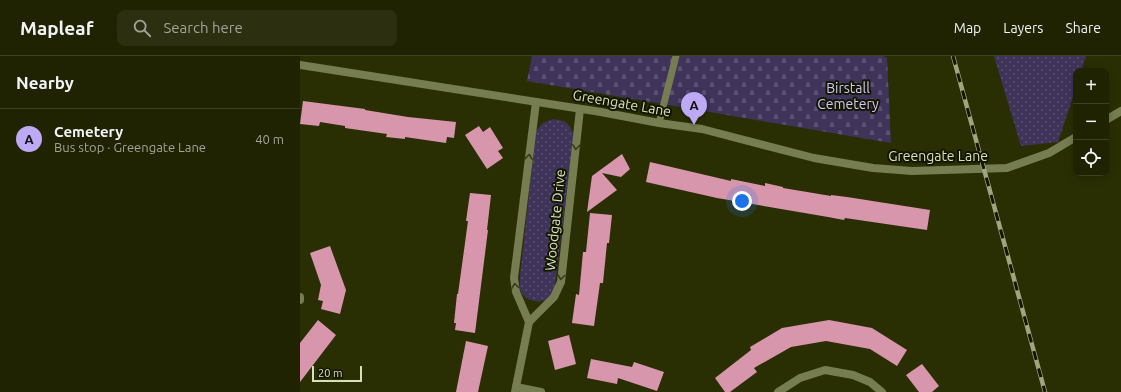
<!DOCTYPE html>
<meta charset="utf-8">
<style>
:root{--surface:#202302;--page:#2d2f11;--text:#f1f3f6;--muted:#a2a499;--line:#3d4024;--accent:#bea9f4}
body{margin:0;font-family:Ubuntu,sans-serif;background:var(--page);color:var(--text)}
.controls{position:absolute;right:12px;top:12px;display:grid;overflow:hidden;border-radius:8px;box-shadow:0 2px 10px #0003}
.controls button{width:36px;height:36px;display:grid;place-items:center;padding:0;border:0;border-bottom:1px solid var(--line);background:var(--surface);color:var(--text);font:20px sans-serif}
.scale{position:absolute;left:12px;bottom:10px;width:50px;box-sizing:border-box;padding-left:4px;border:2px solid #d8e0b9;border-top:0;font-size:11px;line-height:14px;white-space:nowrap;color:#d8e0b9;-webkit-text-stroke:3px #131700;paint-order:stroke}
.you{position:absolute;left:442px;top:145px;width:14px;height:14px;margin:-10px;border:3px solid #fff;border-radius:50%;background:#1a73e8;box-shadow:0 0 0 6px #1a73e833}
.badge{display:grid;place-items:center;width:26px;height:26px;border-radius:50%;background:var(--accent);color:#111;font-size:13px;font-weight:700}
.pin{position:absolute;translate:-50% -33px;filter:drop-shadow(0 1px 2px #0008)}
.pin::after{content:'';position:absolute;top:21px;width:14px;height:12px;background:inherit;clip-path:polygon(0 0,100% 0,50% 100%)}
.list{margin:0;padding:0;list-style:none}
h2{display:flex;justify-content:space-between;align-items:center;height:52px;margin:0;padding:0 16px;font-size:17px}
h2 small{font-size:13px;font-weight:400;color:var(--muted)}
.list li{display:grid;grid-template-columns:26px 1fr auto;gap:12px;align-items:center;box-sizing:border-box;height:60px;padding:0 16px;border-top:1px solid var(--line)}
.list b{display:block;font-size:15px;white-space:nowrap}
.list p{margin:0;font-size:13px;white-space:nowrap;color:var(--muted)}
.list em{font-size:13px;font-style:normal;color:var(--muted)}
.icon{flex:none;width:22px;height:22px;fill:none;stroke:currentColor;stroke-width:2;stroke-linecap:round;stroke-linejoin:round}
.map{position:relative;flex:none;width:821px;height:336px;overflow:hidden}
header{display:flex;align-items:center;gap:24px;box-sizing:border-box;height:56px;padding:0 20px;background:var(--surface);border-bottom:1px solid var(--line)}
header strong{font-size:19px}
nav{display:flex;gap:22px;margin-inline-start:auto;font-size:14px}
.search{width:280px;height:36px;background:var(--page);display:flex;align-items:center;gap:10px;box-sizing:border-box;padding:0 14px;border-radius:8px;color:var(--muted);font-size:15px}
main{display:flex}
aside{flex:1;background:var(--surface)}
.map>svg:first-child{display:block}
.grass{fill:url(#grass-dots)}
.cemetery{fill:url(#cemetery-stones)}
.building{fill:#d896ad}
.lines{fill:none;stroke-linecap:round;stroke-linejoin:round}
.service{stroke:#767e51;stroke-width:7}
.minor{stroke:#767e51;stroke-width:8}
.tertiary{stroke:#767e51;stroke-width:8}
.rail-casing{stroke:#9fa67d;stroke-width:4.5}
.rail{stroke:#131700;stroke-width:3;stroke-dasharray:9;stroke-linecap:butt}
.oneway{stroke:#363b1c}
.labels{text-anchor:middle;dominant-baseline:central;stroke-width:4;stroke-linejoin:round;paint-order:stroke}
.park-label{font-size:14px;fill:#d3c7f8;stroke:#131700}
.street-label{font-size:14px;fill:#d8e0b9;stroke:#131700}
</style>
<header>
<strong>Mapleaf</strong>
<div class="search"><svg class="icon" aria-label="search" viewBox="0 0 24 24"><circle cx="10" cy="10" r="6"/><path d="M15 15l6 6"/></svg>Search here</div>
<nav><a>Map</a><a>Layers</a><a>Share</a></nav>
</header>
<main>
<aside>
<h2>Nearby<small></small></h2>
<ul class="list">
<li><span class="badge">A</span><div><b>Cemetery</b><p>Bus stop · Greengate Lane</p></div><em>40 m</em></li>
</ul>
</aside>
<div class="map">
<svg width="821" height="336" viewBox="0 0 821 336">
<defs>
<pattern id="grass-dots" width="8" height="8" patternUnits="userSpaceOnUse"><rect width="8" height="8" fill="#3f335a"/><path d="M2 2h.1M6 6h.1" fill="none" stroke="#5a5070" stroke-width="1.8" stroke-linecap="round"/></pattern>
<pattern id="cemetery-stones" width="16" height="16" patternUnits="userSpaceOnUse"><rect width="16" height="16" fill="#3f335a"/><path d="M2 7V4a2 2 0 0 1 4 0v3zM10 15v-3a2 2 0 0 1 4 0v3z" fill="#5a5070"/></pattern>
</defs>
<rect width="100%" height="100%" fill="#2a2f03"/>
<g class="grass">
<polygon points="694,0 786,0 781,15 776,15 776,32 758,86 721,90"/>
<path d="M253 63C267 65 268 66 274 79L255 228C254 231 253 237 251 240 244 249 226 246 221 236 219 232 220 225 220 220L236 75 243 67Z"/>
</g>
<polygon class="cemetery" points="232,0 583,0 587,2 591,87 227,25"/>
<g class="building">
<polygon points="3,45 65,53 65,54 108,61 156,66 154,82 147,81 146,87 105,81 105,83 86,81 87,78 45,72 45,70 20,66 19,70 0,68"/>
<polygon points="179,70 183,76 190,71 203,92 198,95 203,102 187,113 165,79"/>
<polygon points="322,98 330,113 321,121 302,117 317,134 287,156 292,120"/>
<polygon points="350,106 431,125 431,123 465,130 465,127 483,131 483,132 531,140 531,139 547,141 630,154 627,174 545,162 544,164 528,161 417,142 346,126"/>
<polygon points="170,137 191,139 187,174 188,174 175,277 155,274 156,267 154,267 157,238 158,238 168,165 166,165"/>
<polygon points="290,157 312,159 309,187 307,187 303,227 300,227 294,270 272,267 276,238 279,239 283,196 286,196"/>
<polygon points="30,190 46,234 40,258 21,253 23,245 18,244 21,229 10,197"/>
<polygon points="18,264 36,279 0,326 0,287"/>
<polygon points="529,264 572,272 607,294 597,310 570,293 526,285 491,291 454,312 457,316 430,336 425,336 415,322 451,294 450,291 482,272"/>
<polygon points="269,279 276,308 255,314 248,285"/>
<polygon points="166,285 188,290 178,336 156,336"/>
<polygon points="291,303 332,311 334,306 364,316 357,335 318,322 317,328 287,322"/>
<polygon points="622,308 639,330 632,336 619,336 606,319"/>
</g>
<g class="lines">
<polyline class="service" points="359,67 376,0"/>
<g class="minor">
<polyline points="0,241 0,244"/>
<polyline points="229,266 216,236 214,222 236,46"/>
<polyline points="216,331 241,336"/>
<polyline points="215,336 229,266 254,241 261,226 280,53"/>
<polyline points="478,336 500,322 525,314 553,319 570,326 582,336"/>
</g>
<g class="tertiary">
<polyline points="0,9 301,56 359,67 402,73 514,102 573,112 612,115 707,112 749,97 776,81"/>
<polyline points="806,64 821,55"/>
</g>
<defs>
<polyline id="rail" points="653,0 745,336"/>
</defs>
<use href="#rail" class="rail-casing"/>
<use href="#rail" class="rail"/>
</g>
<defs><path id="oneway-chevron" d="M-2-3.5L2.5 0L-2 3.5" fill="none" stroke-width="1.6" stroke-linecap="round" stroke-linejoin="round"/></defs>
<g class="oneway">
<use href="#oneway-chevron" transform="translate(276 91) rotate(96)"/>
<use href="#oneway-chevron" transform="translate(229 101) rotate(-83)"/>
<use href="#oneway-chevron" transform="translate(261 221) rotate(98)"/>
<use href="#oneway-chevron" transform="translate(215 230) rotate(-98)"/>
</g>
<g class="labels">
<g class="park-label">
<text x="548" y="32">Birstall<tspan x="548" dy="16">Cemetery</tspan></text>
</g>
<g class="street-label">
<text transform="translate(322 47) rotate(10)">Greengate Lane</text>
<text x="638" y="100">Greengate Lane</text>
<text transform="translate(255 164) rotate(-84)">Woodgate Drive</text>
</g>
</g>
</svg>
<div class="controls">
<button>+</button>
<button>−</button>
<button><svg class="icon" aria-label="locate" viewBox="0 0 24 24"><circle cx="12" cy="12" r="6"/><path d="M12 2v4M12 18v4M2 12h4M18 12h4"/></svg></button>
</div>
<div class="scale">20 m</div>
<div class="you"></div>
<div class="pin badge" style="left:394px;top:69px">A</div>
</div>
</main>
